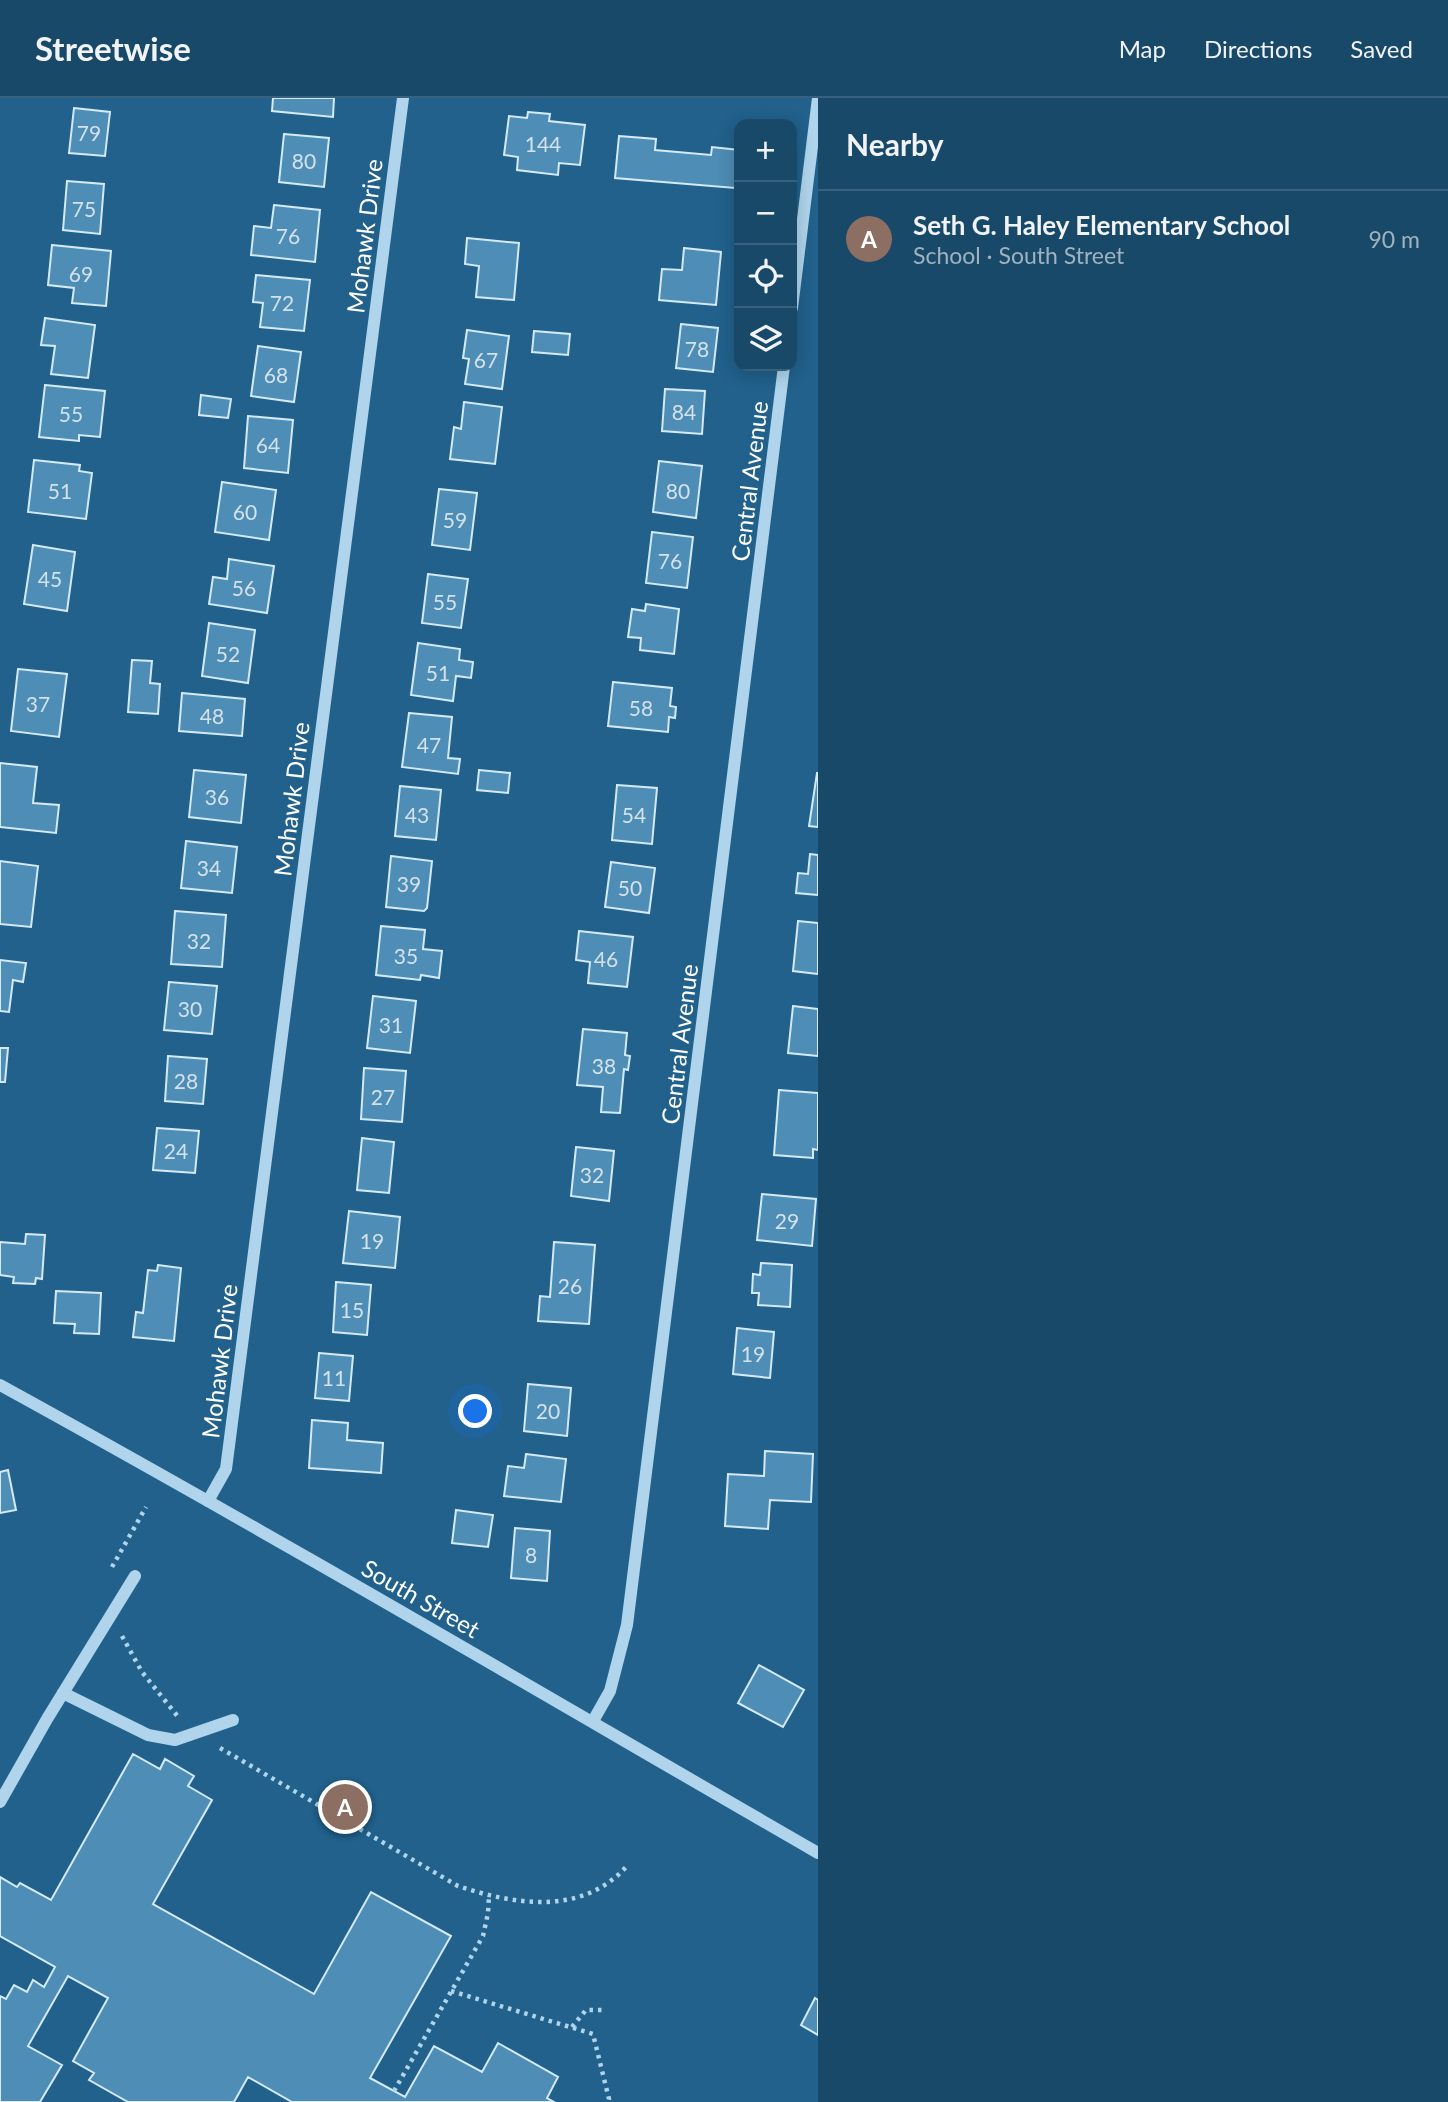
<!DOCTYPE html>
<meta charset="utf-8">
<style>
:root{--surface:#194969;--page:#265371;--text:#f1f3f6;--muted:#9fb2c0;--line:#37617d;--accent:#bca0f2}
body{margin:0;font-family:Lato,sans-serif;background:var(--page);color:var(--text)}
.controls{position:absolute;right:21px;top:21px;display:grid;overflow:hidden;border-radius:14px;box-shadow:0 4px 18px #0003}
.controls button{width:63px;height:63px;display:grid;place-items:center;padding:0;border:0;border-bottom:2px solid var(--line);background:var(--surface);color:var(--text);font:35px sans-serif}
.you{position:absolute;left:476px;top:1314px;width:24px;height:24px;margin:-18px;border:5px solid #fff;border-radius:50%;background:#1a73e8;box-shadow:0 0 0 10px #1a73e833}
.badge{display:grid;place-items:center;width:46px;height:46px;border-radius:50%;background:var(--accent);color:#fff;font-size:23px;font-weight:700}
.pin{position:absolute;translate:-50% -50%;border:4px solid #fff;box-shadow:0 2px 7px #0006}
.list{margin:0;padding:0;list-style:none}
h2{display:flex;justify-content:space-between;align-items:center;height:91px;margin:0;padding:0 28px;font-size:30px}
h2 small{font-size:23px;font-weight:400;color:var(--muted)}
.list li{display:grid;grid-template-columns:46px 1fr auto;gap:21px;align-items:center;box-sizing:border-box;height:98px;padding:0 28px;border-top:2px solid var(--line)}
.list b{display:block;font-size:26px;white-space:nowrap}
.list p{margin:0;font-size:23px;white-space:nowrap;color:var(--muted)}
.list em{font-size:23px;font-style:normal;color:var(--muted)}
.icon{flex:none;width:38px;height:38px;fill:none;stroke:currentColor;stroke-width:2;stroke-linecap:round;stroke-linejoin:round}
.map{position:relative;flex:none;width:818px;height:2004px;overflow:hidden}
header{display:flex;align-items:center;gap:42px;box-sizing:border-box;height:98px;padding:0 35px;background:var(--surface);border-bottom:2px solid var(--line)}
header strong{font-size:33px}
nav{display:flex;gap:38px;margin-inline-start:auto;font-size:24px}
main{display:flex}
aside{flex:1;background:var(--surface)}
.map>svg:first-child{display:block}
.building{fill:#4e8db5;stroke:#d4eaf8;stroke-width:2}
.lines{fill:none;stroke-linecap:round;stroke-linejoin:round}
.path{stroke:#afd4eb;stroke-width:4.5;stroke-dasharray:3.5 5;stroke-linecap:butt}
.minor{stroke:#afd4eb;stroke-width:12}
.labels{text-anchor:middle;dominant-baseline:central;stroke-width:6;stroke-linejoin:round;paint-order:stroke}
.number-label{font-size:21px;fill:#d3e2ec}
.street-label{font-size:24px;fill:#fff;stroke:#21618c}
</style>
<header>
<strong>Streetwise</strong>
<nav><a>Map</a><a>Directions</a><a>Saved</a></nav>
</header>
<main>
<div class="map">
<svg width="818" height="2004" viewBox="0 0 818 2004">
<rect width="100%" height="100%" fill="#21618c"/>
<g class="building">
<polygon points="273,0 334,0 333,19 272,13"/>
<polygon points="74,10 110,14 105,58 69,55"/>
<polygon points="528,14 550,16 549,23 585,27 580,67 559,65 558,77 517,72 518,59 504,57 509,18 527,20"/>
<polygon points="284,36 329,40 324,89 279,84"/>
<polygon points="619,38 656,41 655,52 711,57 712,49 739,52 735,90 615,80"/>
<polygon points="67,83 104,86 100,136 63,132"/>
<polygon points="274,107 320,112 315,164 251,157 254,128 271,130"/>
<polygon points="467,140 519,145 514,202 476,199 479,168 465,166"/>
<polygon points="52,147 111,153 106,208 72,205 74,190 48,187"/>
<polygon points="684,150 721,154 716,207 659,202 662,171 682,172"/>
<polygon points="256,177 310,182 304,233 260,229 263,205 253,204"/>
<polygon points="45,220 95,227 88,280 51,276 55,248 41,247"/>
<polygon points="681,226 718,230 713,274 676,270"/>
<polygon points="467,232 509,238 502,291 465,286 469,261 463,260"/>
<polygon points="534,233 570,236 568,257 532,254"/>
<polygon points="258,248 301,254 294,304 251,298"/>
<polygon points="45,287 105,293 100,339 79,337 79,343 39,339"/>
<polygon points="665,291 705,293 702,336 662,333"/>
<polygon points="201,297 231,301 228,320 199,317"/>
<polygon points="464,304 502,309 495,366 450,361 454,329 461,331"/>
<polygon points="248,318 293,322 288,375 244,370"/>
<polygon points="34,362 80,367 79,373 92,375 86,421 28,414"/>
<polygon points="659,363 702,368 696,420 653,414"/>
<polygon points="222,384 276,392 269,442 215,434"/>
<polygon points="439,391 477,395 470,452 432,447"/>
<polygon points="652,434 693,439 687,490 646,485"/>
<polygon points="33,447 75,454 67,513 24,506"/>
<polygon points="229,461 274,468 267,515 209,506 213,479 227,481"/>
<polygon points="428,476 468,481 461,530 422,525"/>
<polygon points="646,506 679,511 674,556 640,552 641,540 628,539 632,511 645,513"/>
<polygon points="209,525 255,532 248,585 202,578"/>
<polygon points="418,545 460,551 459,562 473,564 471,580 456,578 453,603 411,597"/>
<polygon points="132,562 152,563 150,585 160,586 158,616 128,614"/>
<polygon points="18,571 67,576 59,639 11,633"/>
<polygon points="613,584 672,590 670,608 676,609 675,620 669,619 668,634 608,628"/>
<polygon points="182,595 245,601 242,638 179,633"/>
<polygon points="409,615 452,619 448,660 460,661 458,676 402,669"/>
<polygon points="0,665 37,669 33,705 59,707 56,735 0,729"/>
<polygon points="194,672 246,677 241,725 189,719"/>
<polygon points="479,672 510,675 508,695 477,692"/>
<polygon points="817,675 818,675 818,729 809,728"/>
<polygon points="617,687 657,690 652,746 612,742"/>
<polygon points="400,688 441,692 436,742 395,738"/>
<polygon points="186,743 237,749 232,795 181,790"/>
<polygon points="810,756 818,757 818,797 796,795 798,775 808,776"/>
<polygon points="391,758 432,763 427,810 424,813 386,809"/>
<polygon points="0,763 38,768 31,829 0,826"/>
<polygon points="611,764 655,770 649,815 605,809"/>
<polygon points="175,813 226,817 222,869 171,866"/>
<polygon points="798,823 818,825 818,876 793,873"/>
<polygon points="381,828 425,832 423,851 442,853 439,880 421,877 420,882 376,877"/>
<polygon points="579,833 633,839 627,889 588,885 590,864 576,862"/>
<polygon points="0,862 26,865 23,884 13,882 9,914 0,913"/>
<polygon points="169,884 217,888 212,936 164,932"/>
<polygon points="373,898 416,903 410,955 367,950"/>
<polygon points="793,908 818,911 818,958 788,955"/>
<polygon points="583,931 627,935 625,957 630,958 628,972 624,971 620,1015 601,1014 603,989 577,987"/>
<polygon points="0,950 8,950 5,984 0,984"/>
<polygon points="168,958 207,961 203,1006 165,1003"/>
<polygon points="364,970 406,973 402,1024 361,1021"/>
<polygon points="779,992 818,995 818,1052 813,1051 813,1060 774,1057"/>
<polygon points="157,1030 199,1033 195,1075 153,1072"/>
<polygon points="362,1040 394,1044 389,1095 357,1092"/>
<polygon points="576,1049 614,1053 609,1103 571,1098"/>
<polygon points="762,1096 816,1101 812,1148 757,1142"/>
<polygon points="349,1113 400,1119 395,1170 343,1165"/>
<polygon points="26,1136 45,1137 42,1181 36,1180 35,1186 13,1185 14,1179 0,1177 0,1144 25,1146"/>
<polygon points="554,1144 595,1147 589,1226 538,1223 540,1198 550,1199"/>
<polygon points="761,1165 792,1167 790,1209 758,1207 759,1195 752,1195 753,1176 760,1177"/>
<polygon points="158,1167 181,1170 174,1243 133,1239 136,1214 143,1215 148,1172 157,1173"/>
<polygon points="336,1184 371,1187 367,1237 333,1234"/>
<polygon points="56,1193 101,1195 99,1236 74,1235 75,1226 54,1225"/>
<polygon points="737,1230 774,1234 770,1280 733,1276"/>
<polygon points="319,1255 353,1258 349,1303 315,1300"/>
<polygon points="528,1286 571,1290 567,1338 524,1333"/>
<polygon points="312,1322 348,1325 347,1342 383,1345 381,1375 309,1370"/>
<polygon points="765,1353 813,1356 811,1404 770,1402 768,1431 725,1428 728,1376 764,1378"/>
<polygon points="526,1356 566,1361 561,1404 504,1398 508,1368 524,1370"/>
<polygon points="8,1372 16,1412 0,1415 0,1374"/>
<polygon points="456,1412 493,1417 488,1449 452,1445"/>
<polygon points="515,1430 550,1433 547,1483 511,1480"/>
<polygon points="759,1567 804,1592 783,1629 738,1605"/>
<polygon points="133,1656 160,1671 165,1661 194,1678 188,1688 212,1702 153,1806 314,1896 371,1794 451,1838 370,1980 405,1999 434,1948 482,1974 498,1945 558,1979 547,2000 554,2004 292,2004 248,1979 234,2004 128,2004 89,1982 94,1975 73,1963 108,1900 68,1878 28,1948 62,1967 40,2004 0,2004 0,1898 6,1901 14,1887 27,1894 33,1882 44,1889 55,1869 0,1838 0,1779 17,1789 20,1785 51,1802"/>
<polygon points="815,1900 818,1902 818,1937 801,1927"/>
</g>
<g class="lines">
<g class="path">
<polyline points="112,1469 146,1409"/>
<polyline points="122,1538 142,1574 179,1620"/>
<path d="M220 1650 458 1788C515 1807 582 1818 627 1768"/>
<polyline points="451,1893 593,1936 609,2001 608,2004"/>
<polyline points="572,1929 586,1912 602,1912"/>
<polyline points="394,1993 483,1838 488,1815 489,1798"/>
</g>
<g class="minor">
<polyline points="792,210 818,0"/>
<path d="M0 1287C275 1438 546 1598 818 1755"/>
<polyline points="208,1403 226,1371 403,0"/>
<polyline points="63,1595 148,1637 175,1642 233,1622"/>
<polyline points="593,1623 610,1593 627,1527 784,268"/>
<polyline points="0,1704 47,1621 135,1478"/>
</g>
</g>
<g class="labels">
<g class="number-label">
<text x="89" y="34">79</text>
<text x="543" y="45">144</text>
<text x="304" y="62">80</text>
<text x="84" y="110">75</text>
<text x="288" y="137">76</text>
<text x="81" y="175">69</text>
<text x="282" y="204">72</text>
<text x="697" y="250">78</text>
<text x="486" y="261">67</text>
<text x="276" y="276">68</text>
<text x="684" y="313">84</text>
<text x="71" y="315">55</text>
<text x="268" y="346">64</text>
<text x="60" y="392">51</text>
<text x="678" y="392">80</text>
<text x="245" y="413">60</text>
<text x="455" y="421">59</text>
<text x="670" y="462">76</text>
<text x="50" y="480">45</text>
<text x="244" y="489">56</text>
<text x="445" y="503">55</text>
<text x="228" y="555">52</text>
<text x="438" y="574">51</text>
<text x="38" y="605">37</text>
<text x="641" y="609">58</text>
<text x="212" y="617">48</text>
<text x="429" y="646">47</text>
<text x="217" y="698">36</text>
<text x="417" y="716">43</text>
<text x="634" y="716">54</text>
<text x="209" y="769">34</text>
<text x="409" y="785">39</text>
<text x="630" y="789">50</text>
<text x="199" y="842">32</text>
<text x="406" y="857">35</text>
<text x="606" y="860">46</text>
<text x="190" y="910">30</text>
<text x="391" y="926">31</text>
<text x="604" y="967">38</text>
<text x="186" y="982">28</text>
<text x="383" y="998">27</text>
<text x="176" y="1052">24</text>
<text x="592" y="1076">32</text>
<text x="787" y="1122">29</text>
<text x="372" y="1142">19</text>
<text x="570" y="1187">26</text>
<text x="352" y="1211">15</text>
<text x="753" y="1255">19</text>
<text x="334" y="1279">11</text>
<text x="548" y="1312">20</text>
<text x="531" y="1456">8</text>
</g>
<g class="street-label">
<text transform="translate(364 138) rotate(-83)">Mohawk Drive</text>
<text transform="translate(749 383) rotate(-83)">Central Avenue</text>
<text transform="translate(291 701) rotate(-83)">Mohawk Drive</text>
<text transform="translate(679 946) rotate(-83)">Central Avenue</text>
<text transform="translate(219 1263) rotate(-83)">Mohawk Drive</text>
<text transform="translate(421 1500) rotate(30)">South Street</text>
</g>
</g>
</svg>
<div class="controls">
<button>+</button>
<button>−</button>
<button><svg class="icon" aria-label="locate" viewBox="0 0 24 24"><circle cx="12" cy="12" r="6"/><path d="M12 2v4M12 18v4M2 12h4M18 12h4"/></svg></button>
<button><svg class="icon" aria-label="layers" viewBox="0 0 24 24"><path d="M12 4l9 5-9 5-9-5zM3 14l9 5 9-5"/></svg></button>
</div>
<div class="you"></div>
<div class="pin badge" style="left:345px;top:1709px;background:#8d6e63">A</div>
</div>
<aside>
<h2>Nearby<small></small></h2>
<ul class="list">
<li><span class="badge" style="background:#8d6e63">A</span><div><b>Seth G. Haley Elementary School</b><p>School · South Street</p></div><em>90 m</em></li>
</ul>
</aside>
</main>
